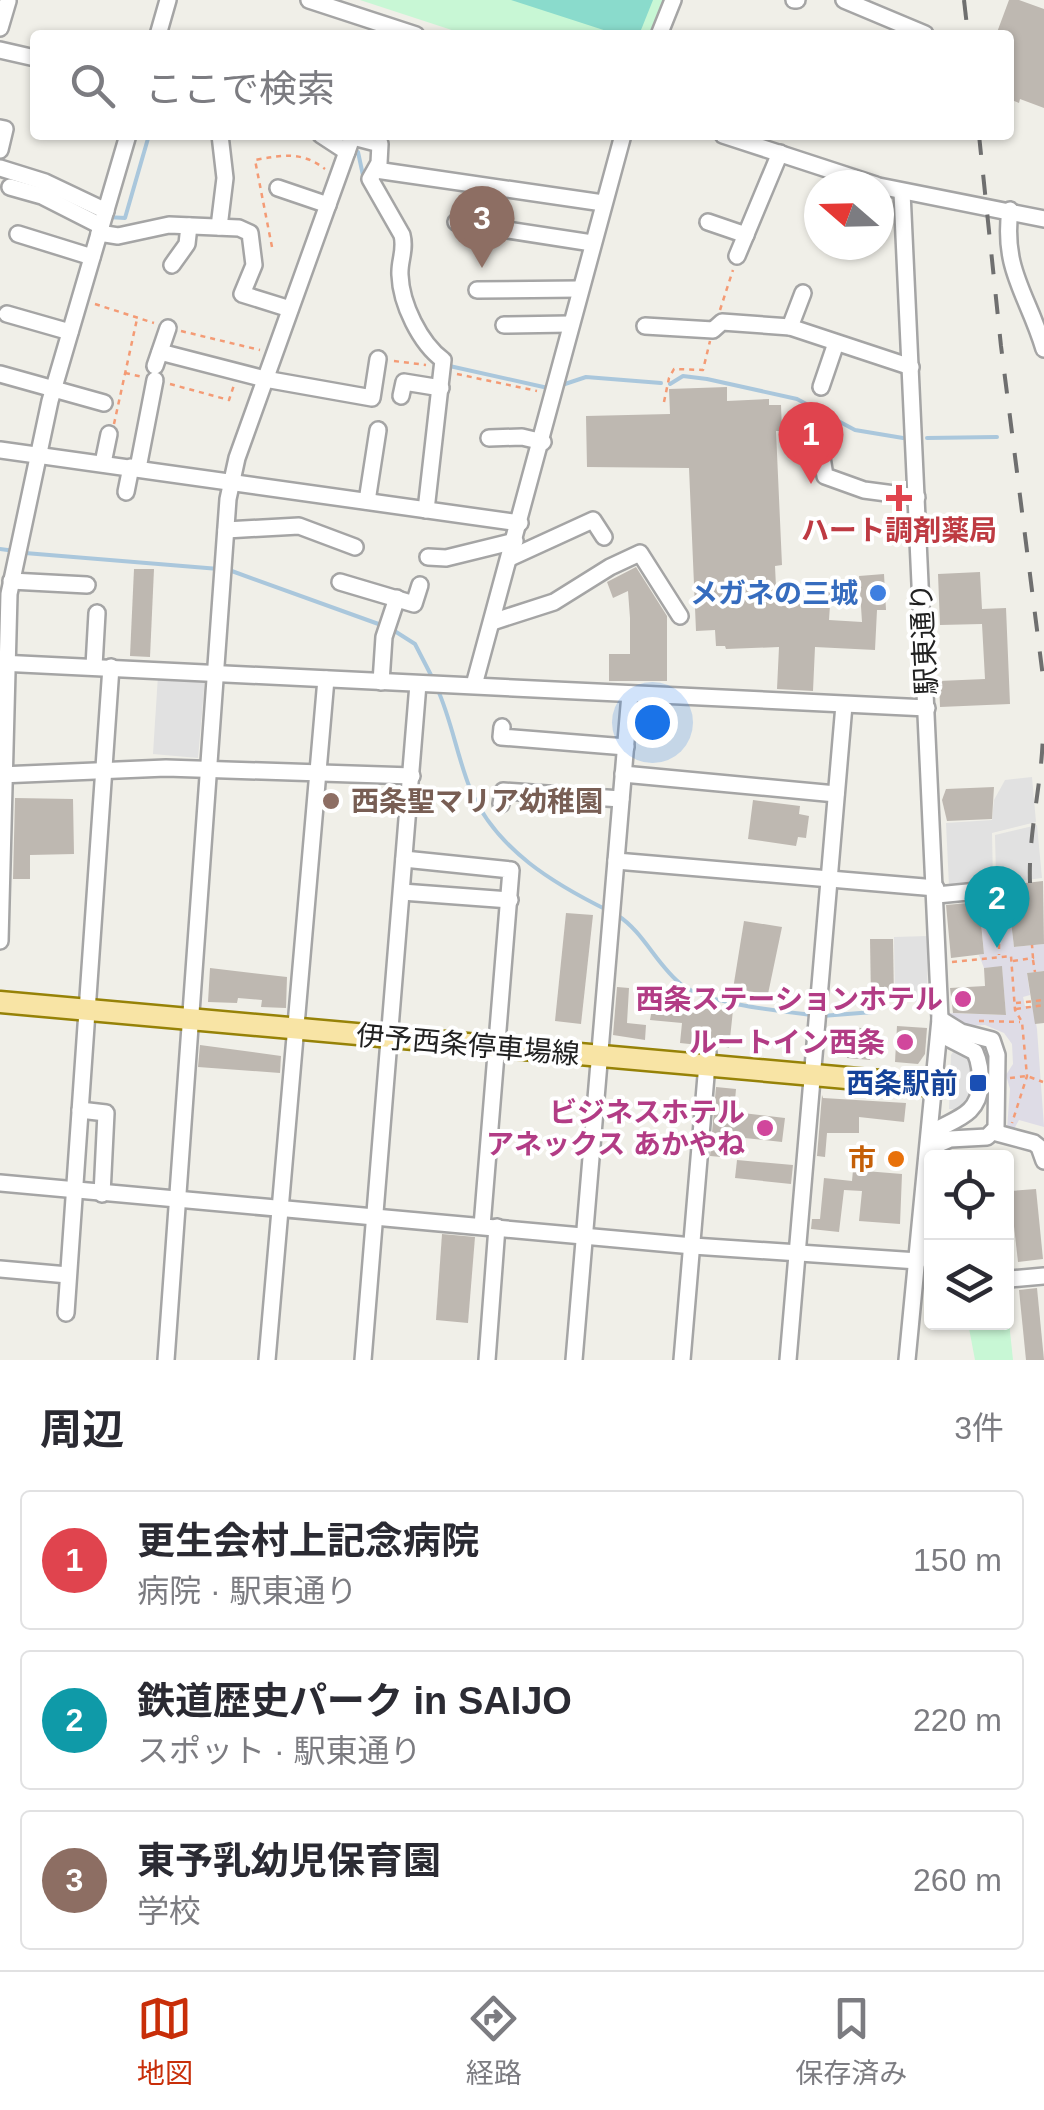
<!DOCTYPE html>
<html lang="ja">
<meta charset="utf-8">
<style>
:root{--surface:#fff;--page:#f7f7f7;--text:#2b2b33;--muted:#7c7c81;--line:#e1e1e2;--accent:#c82e09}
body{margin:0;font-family:Helvetica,"Noto Sans JP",sans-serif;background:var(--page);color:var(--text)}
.controls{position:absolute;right:30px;bottom:30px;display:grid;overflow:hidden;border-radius:10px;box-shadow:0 2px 8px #0004}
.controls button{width:90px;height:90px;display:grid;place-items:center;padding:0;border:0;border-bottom:2px solid var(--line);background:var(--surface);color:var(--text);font:50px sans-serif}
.compass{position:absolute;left:804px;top:170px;width:90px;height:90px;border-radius:50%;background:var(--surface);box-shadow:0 2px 8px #0004;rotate:290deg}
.you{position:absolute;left:652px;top:722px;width:35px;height:35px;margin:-25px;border:8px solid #fff;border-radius:50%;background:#1a73e8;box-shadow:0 0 0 15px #1a73e833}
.badge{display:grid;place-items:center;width:65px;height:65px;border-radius:50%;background:var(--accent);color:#fff;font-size:32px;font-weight:700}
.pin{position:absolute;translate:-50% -82px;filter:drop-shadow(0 2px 5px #0008)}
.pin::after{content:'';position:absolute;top:52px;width:35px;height:30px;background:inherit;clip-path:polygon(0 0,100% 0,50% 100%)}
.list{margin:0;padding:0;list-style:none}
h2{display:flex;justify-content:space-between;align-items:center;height:130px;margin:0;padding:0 40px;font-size:42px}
h2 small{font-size:32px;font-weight:400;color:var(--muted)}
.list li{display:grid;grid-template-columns:65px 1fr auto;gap:30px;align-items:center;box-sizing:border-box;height:140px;margin:0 20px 20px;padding:0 20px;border:2px solid var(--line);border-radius:10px}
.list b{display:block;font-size:38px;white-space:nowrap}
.list p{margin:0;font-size:32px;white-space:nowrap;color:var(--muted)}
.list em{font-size:32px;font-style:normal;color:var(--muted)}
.icon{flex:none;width:55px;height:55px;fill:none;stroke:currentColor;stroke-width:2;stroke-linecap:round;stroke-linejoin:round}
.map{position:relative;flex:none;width:1044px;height:1360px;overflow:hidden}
.search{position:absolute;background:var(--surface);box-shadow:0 2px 8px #0004;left:30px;right:30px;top:30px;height:110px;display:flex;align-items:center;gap:25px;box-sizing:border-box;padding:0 35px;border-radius:10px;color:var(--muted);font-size:38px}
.sheet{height:610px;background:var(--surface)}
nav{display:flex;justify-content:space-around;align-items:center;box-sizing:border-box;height:140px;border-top:2px solid var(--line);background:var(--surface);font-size:28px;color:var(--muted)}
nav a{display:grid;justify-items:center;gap:5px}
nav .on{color:var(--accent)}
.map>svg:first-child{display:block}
.park{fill:#c8f7d5}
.pitch{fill:#8adbcc}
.parking{fill:#e1e1e1}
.plaza{fill:#dedce6}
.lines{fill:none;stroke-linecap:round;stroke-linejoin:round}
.stream{stroke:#aac7dc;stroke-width:4}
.building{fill:#beb8b1}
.minor-casing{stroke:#a5a5a5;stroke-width:20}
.major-casing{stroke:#968207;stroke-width:25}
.path{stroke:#f49b75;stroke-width:2.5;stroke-dasharray:5 5;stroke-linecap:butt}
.minor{stroke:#fff;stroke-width:15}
.major{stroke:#f8e4a5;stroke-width:20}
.rail{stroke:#6f6f6f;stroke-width:4;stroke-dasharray:20 20;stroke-linecap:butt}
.health-dot{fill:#e0444e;stroke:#fff;stroke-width:4}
.shop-dot{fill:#3f7fe0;stroke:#fff;stroke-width:4}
.education-dot{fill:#8d6e63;stroke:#fff;stroke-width:4}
.hotel-dot{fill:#d1479c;stroke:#fff;stroke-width:4}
.transit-dot{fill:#1a4fb4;stroke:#fff;stroke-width:4}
.food-dot{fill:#e8710a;stroke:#fff;stroke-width:4}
.labels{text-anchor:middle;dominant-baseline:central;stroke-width:8;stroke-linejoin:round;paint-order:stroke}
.health-label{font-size:28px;font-weight:bold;fill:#be3a42;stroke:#fff}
.shop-label{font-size:28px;font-weight:bold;fill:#366cbe;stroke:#fff;text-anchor:end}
.street-label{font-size:28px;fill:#212121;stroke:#fff}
.education-label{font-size:28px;font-weight:bold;fill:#785e54;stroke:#fff;text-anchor:start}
.hotel-label{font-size:28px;font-weight:bold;fill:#b23c85;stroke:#fff;text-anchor:end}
.transit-label{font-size:28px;font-weight:bold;fill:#164399;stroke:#fff;text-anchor:end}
.food-label{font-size:28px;font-weight:bold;fill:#c56008;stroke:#fff;text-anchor:end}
</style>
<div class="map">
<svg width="1044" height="1360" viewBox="0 0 1044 1360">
<rect width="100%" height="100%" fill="#f0efe8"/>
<g class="park">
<polygon points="360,0 664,0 650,35 467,35"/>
<polygon points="1007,1303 1013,1360 975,1360 968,1323 1006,1322"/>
</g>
<polygon class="pitch" points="511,0 653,0 639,35 619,35"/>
<g class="parking">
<polygon points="158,675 205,678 198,758 153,754"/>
<polygon points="1032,777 1036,822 992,833 993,882 949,886 946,823 992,820 994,800 1005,780"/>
<polygon points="1037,825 1042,878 1010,882 996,878 995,835"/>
<polygon points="928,936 927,1002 895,1002 894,937"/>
<polygon points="955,1049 972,1061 971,1101 960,1110 949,1109 951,1055"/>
</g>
<polygon class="plaza" points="1007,885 1014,947 1044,944 1044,971 1027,973 1030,995 1023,997 1025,1006 1033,1006 1037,1029 1044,1127 1019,1120 1014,1129 1007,1128 1010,1089 1006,1075 1013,1064 1012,1044 1004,1033 985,1025 963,1026 948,1019 947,1013 1006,1015 1002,967 984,968 979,955 984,954 979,897 1002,895"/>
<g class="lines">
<g class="stream">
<polyline points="353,148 358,152 364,180"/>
<polyline points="107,217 125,218 149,135"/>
<polyline points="422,349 436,362"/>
<polyline points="445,365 548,388"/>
<polyline points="670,384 683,376 707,379 797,399 855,430 903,438"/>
<polyline points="562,385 586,377 661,383"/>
<polyline points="927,438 997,437"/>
<polyline points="0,549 15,551"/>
<polyline points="25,553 219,569"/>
<polyline points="229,570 384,626"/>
<polyline points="393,630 415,644 433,679"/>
<path d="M437 688C452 721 457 757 471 791 497 850 554 884 609 911"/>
<path d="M617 915C644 932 657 966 682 985 708 1004 780 1011 813 1015"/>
<polyline points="822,1016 873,1012"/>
</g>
</g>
<g class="building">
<polygon points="1009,0 1019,0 1044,9 1044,108 1020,99 1019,103 1009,99 1009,35 996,35"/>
<polygon points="727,387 727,401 769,399 769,405 781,405 782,431 776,431 782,565 775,566 776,587 831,590 829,620 862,622 859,576 884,574 886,610 877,610 875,650 815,647 813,691 777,689 779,647 726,649 725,646 716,646 715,630 696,631 689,468 587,467 586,416 670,414 669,389"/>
<polygon points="636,567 667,616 667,681 609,681 609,654 630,654 630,618 628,591 613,598 607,582"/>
<polygon points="134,569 154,569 150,657 130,656"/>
<polygon points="980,572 982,609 1006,608 1010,704 940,707 939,681 985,679 982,624 940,625 938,574"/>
<polygon points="994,787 992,819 947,821 942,800 946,789"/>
<polygon points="15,798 73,799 74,854 30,855 30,879 13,879"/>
<polygon points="753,800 800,806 799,814 809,816 806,838 798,837 796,846 748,839"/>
<polygon points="1043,881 1044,944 1014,947 1008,895 1017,884"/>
<polygon points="979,902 984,954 951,958 946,905"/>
<polygon points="566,913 593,915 581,1024 555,1021"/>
<polygon points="744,921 782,927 768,994 733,989"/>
<polygon points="870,939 893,939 894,999 871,999"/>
<polygon points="1002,966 1006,1015 953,1013 950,988 985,986 984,968"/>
<polygon points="210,968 287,977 286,1008 261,1007 262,1000 238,998 237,1003 208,1002"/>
<polygon points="1044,971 1044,1023 1035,1024 1027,973"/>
<polygon points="617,987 629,988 627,1023 646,1025 645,1040 613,1035"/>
<polygon points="655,993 673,995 672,1007 733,1010 729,1048 708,1041 699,1045 680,1043 682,1023 650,1020"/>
<polygon points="897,1026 927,1028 925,1054 918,1064 895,1062"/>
<polygon points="849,1027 873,1029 870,1060 847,1058"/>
<polygon points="200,1045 281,1056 280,1073 198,1067"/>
<polygon points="716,1087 736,1089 734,1112 785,1118 782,1142 735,1137 733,1158 710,1156"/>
<polygon points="822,1095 823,1098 906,1103 904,1122 859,1117 859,1133 827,1133 825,1157 817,1156"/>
<polygon points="737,1160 793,1165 791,1184 735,1178"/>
<polygon points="853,1170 902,1174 900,1224 859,1221 862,1191 844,1190 839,1232 811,1229 812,1219 820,1219 824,1178 852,1181"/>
<polygon points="1036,1189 1043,1259 1018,1262 1010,1191"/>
<polygon points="442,1234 475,1237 468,1323 436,1320"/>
<polygon points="1037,1288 1044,1360 1026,1360 1019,1290"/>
</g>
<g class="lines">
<defs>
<g id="minor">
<polyline points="309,0 416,35"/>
<polyline points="794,0 797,0"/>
<polyline points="844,0 925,34"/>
<polyline points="0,28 8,1"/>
<polyline points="158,35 168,0"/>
<polyline points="659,35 673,0"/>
<polyline points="0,50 35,58"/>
<polyline points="0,128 5,129 0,150"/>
<polyline points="321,135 347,152"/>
<polyline points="723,135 876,185"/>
<path d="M353 137 380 144 379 163 370 179 402 235C406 250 399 261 400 275 401 304 420 343 443 360L426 510"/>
<polyline points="0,168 45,182 106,211"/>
<polyline points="376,170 603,203"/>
<polyline points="879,186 1044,219"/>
<polyline points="10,187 42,196 101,226"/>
<polyline points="278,188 328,205"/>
<polyline points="902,192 940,1019 907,1360"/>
<path d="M1010 210C1002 270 1028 295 1044 349"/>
<polyline points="456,222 592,243"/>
<polyline points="708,222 746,235"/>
<polyline points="219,227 225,178 220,135"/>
<polyline points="99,233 118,236 169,225 239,228 250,233 254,265 242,294 290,309"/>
<polyline points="18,234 92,257"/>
<polyline points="737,256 780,153"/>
<polyline points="172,265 187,244 189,226"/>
<polyline points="477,290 579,289"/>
<polyline points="7,314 70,332"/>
<polyline points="504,325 570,324"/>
<polyline points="645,326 713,330 722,322 790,327 911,367"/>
<polyline points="790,327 803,293"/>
<polyline points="160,352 265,379 372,398 378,359"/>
<polyline points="155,366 168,328"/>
<polyline points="0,374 104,403"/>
<polyline points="821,387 836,343"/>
<polyline points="401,396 404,382 441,388"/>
<polyline points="816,419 825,476 864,490 917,497"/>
<polyline points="489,438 522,437 543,442"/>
<polyline points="0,450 520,523"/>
<polyline points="103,463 109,434"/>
<polyline points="138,468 155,380"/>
<polyline points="126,492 131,467"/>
<polyline points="367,501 378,430"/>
<polyline points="226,530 299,526 355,547"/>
<polyline points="428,557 446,558 515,541"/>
<polyline points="510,558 593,520 604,537"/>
<polyline points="11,581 87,585"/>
<polyline points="340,582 414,604 420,585"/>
<polyline points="492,622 554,602 610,567 640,553 680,616"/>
<polyline points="0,663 927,708"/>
<polyline points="94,666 97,613"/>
<polyline points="381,682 384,637 397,598"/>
<polyline points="474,685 623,135"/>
<polyline points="502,727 501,737 626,747"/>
<polyline points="623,774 836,794"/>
<polyline points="0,775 166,768 412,776"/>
<polyline points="501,804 503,791 621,799"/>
<polyline points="404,859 511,870 482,1226"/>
<polyline points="616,861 936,888"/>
<polyline points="402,892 510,900"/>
<polyline points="937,895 998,889 1006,881"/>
<polyline points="0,941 9,594 50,401 128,135"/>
<polyline points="80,1110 106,1113 102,1194"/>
<polyline points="993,1132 1034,1143 1039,1147 1044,1161"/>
<path d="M931 1133C953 1119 979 1116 980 1085 981 1073 980 1063 975 1052L940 1034"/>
<polyline points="929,1148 950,1139 987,1137 996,1128 997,1055 992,1040 961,1032 940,1019"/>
<polyline points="0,1183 693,1246 918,1261"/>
<polyline points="0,1269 68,1275"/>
<polyline points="1010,1279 1044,1276"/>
<polyline points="66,1313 111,667"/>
<polyline points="166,1360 228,499 237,458 353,135"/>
<polyline points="267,1360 326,679"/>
<polyline points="363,1360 418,684"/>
<polyline points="487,1360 497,1227"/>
<polyline points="574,1360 630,694"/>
<polyline points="682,1360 708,1052"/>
<polyline points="788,1360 844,705"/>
</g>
<polyline id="major" points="0,1002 936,1086"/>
</defs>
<use href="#minor" class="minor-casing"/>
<use href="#major" class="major-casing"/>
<g class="path">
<path d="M272 247 255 160C282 155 302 151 325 169"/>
<polyline points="95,304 154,323"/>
<polyline points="720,310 733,270"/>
<polyline points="181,331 260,350"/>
<polyline points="394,361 426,365"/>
<polyline points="125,373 143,377"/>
<polyline points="457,374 537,391"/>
<polyline points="170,384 229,400 234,385"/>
<polyline points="664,402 669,378 674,369 703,370 710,341"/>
<polyline points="114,424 137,319"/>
<polyline points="999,904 999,955"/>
<polyline points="981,925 1000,923"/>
<polyline points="1033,960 1035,972"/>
<polyline points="1013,961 1033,958 1032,945"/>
<polyline points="952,962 1011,956 1015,1010 1022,1022 1027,1076 1012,1123"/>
<polyline points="1016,1003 1044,1000"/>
<polyline points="1016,1009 1044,1005"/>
<polyline points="979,1021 1020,1022"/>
<polyline points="1010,1078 1027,1076 1043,1082"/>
</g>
<use href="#minor" class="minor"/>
<use href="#major" class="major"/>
<g class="rail">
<polyline points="964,0 968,35"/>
<polyline points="979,135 1001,346 1044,685"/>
<path d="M1030 883C1028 831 1043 781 1043 728"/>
</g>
</g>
<path class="health-dot" d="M894 483h10v10h10v10h-10v10h-10v-10h-10v-10h10z"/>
<circle class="shop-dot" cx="878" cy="593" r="10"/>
<circle class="education-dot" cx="331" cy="801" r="10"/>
<g class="hotel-dot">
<circle cx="963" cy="999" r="10"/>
<circle cx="905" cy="1042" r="10"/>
<circle cx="765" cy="1128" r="10"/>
</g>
<rect class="transit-dot" x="968" y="1073" width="20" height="20" rx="5"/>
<circle class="food-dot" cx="896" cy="1159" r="10"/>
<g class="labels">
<g class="health-label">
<text x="899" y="530">ハート調剤薬局</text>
</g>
<g class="shop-label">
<text x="858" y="593">メガネの三城</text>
</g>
<g class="street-label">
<text transform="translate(924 639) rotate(-93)">駅東通り</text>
<text transform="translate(468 1045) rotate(5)">伊予西条停車場線</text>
</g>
<g class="education-label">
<text x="351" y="801">西条聖マリア幼稚園</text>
</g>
<g class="hotel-label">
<text x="943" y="999">西条ステーションホテル</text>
<text x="885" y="1042">ルートイン西条</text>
<text x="745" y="1112">ビジネスホテル<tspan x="745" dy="32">アネックス あかやね</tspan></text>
</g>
<g class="transit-label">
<text x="958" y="1083">西条駅前</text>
</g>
<g class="food-label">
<text x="876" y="1159">市</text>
</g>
</g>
</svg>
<div class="controls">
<button><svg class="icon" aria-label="locate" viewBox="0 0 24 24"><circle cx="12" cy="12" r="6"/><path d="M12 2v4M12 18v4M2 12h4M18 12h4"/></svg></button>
<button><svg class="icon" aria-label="layers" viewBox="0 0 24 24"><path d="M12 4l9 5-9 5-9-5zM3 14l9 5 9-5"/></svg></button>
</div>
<svg class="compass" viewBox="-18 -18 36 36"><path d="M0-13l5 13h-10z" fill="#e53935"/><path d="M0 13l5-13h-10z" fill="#7c7c81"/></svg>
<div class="you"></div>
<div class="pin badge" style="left:811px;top:484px;background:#e0444e">1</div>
<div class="pin badge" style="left:997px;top:948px;background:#0f9aa8">2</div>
<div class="pin badge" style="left:482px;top:268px;background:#8d6e63">3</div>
<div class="search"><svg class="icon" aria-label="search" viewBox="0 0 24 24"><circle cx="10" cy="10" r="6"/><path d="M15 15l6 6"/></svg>ここで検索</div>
</div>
<section class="sheet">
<h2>周辺<small>3件</small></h2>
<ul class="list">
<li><span class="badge" style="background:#e0444e">1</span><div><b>更生会村上記念病院</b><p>病院 · 駅東通り</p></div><em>150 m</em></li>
<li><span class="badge" style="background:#0f9aa8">2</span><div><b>鉄道歴史パーク in SAIJO</b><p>スポット · 駅東通り</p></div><em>220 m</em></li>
<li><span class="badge" style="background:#8d6e63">3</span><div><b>東予乳幼児保育園</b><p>学校</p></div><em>260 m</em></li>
</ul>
</section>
<nav>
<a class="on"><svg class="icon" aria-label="map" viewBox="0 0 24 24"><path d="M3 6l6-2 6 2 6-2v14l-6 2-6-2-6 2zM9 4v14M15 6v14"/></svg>地図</a>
<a><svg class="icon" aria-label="directions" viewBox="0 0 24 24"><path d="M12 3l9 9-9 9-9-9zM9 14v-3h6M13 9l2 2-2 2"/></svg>経路</a>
<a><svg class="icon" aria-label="saved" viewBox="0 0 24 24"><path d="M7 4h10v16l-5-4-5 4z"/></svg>保存済み</a>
</nav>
